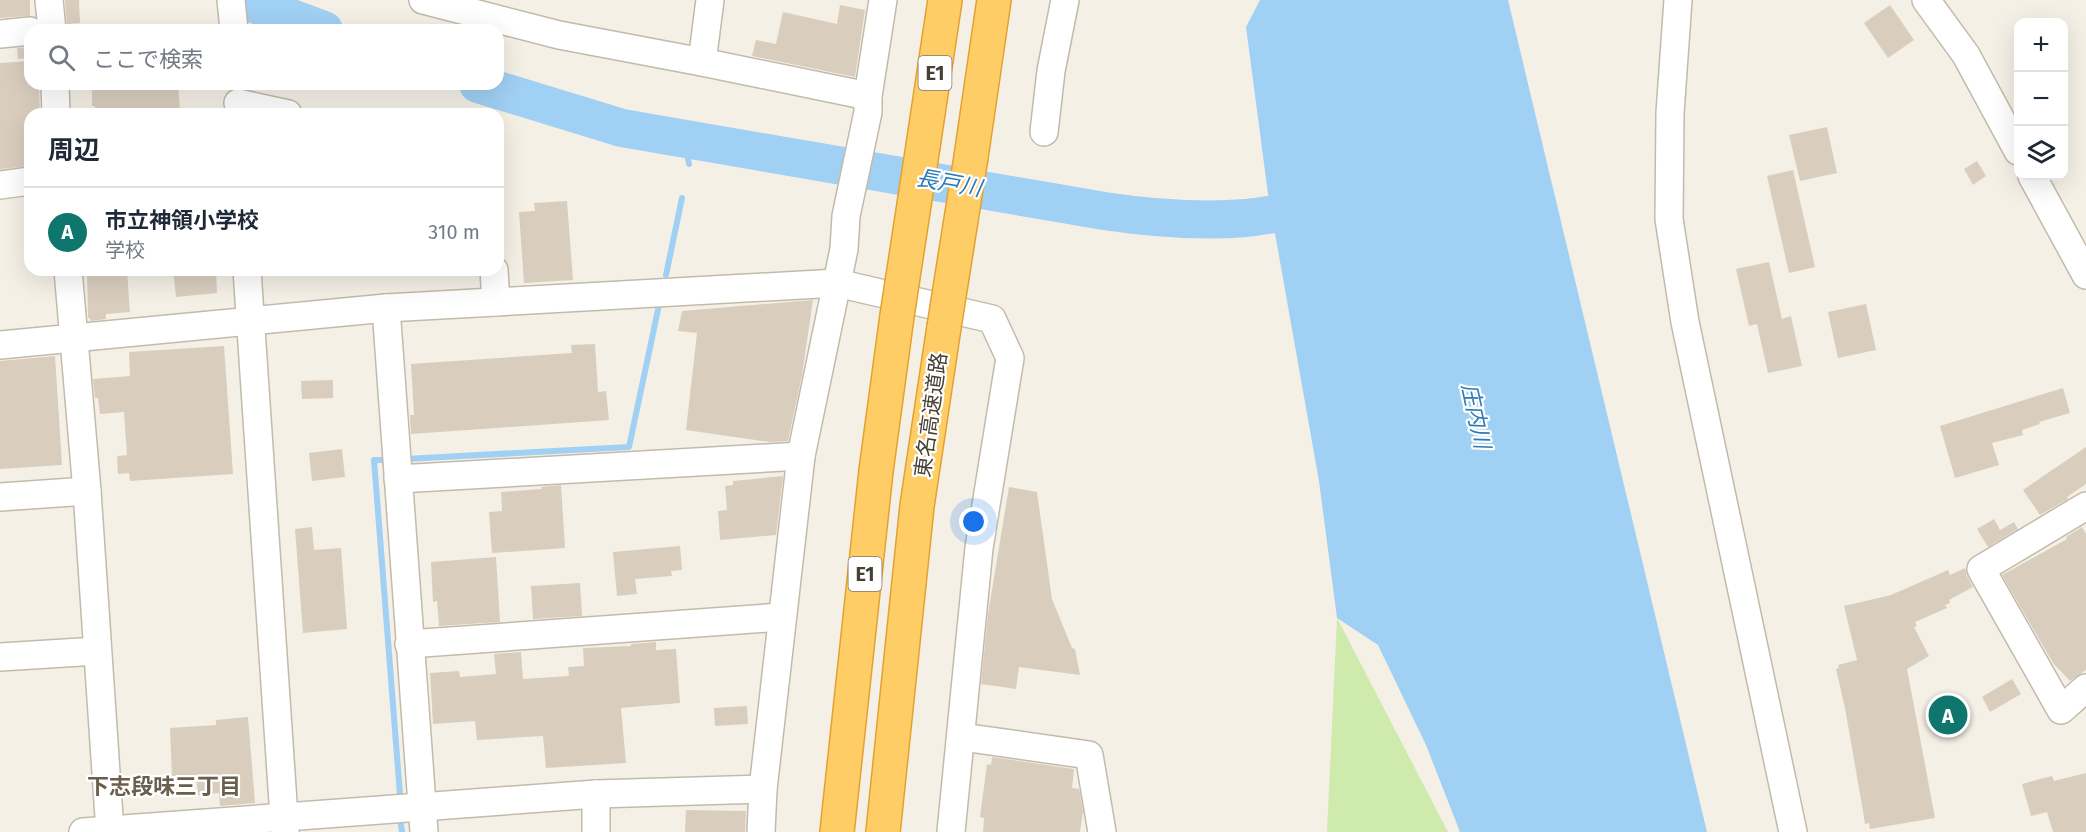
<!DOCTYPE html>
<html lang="ja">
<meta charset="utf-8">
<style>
:root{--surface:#fff;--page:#f2f2f3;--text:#1f2937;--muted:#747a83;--line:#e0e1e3;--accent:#0f766e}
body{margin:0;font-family:"Fira Sans","Noto Sans JP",sans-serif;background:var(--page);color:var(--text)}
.controls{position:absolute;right:18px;top:18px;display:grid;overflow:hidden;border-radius:12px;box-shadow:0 6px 24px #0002}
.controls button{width:54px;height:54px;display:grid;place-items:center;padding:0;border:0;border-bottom:2px solid var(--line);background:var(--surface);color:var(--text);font:30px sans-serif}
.you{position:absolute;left:974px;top:522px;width:21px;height:21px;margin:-15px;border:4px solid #fff;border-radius:50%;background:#1a73e8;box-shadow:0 0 0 9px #1a73e833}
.badge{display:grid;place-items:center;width:39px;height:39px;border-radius:50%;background:var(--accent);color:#fff;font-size:20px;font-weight:700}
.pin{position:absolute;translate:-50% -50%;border:3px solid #fff;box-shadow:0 2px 6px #0006}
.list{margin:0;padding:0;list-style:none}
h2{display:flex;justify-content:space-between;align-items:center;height:78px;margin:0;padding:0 24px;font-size:26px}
h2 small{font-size:20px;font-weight:400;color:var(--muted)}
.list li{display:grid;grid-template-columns:39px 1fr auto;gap:18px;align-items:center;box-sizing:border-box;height:90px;padding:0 24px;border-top:2px solid var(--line)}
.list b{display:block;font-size:22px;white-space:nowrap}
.list p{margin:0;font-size:20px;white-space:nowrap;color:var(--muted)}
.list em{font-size:20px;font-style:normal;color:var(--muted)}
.icon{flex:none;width:33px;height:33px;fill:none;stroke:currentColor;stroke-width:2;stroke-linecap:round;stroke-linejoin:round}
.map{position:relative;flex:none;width:2086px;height:832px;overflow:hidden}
.search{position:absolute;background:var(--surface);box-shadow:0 6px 24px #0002;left:24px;top:24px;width:480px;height:66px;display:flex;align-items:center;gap:15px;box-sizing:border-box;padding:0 21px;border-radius:18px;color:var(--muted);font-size:22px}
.panel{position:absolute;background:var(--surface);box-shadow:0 6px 24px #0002;left:24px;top:108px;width:480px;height:168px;border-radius:18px}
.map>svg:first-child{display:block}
.green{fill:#ceeaad}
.water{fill:#a0d0f3}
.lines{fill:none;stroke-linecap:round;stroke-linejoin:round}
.stream{stroke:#a0d0f3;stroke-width:6}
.river{stroke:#a0d0f3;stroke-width:38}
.building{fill:#d9cebe}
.minor-casing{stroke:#c3baab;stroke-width:30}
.highway-casing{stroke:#e3a230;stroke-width:36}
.minor{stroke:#fff;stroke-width:27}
.highway{stroke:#ffcd66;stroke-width:33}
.highway-bridge-casing{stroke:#e3a230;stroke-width:36;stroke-linecap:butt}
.highway-bridge{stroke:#ffcd66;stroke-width:33}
.labels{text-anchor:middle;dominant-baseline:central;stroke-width:4.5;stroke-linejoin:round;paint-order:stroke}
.shield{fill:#fff;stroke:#7e7972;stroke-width:1.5}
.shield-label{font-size:20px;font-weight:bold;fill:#474035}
.street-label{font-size:21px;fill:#474035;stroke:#fff}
.water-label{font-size:22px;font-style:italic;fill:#2a7bb7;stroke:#fff}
.neighbourhood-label{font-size:22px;font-weight:bold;fill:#6a5e4c;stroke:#fff}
</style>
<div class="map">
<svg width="2086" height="832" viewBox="0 0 2086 832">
<rect width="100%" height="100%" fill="#f4f0e6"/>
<polygon class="green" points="1337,618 1448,832 1327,832"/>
<polygon class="water" points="1260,0 1508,0 1707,832 1460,832 1426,745 1378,645 1337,618 1319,481 1268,194 1246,27"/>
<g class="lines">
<g class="stream">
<polyline points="684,138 689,164"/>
<polyline points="666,275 682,198"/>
<polyline points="405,459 629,447 659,305"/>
<polyline points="391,460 374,460 400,795"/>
<polyline points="401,825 402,832"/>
</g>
<g class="river">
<polyline points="243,0 324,30"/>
<path d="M478 84 622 128 1104 211C1151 218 1198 222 1246 218 1271 215 1297 210 1323 207"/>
</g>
</g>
<g class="building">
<polygon points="0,0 30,0 30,16 0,18"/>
<polygon points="65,0 79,0 80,23 67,24"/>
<polygon points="840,5 865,10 855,77 752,56 756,40 776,44 783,12 837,24"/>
<polygon points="1890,5 1914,40 1888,58 1864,23"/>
<polygon points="30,47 30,58 18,59 17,48"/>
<polygon points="30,61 30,84 39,84 40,114 30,114 30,166 0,169 0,63"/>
<polygon points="92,84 178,84 180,110 145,114 95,114 95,106 92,106"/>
<polygon points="1827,127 1837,173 1800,181 1789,135"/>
<polygon points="1977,161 1986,176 1973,185 1964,169"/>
<polygon points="1793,170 1815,267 1789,273 1767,176"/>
<polygon points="567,201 573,280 524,283 519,212 535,211 534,203"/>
<polygon points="1769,262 1782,319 1791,316 1802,366 1768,373 1757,324 1749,326 1736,269"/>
<polygon points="87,270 127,270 130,312 106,314 106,319 90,321 90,318 88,318"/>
<polygon points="173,270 216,270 217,293 176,297"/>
<polygon points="813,300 802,375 788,441 770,442 686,430 697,333 678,331 682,311"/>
<polygon points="1866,304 1876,350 1838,358 1828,312"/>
<polygon points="595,344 598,392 606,391 609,420 411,434 410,415 414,415 411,364 572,353 571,345"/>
<polygon points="224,346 233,474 130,481 129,473 118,474 117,456 127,455 124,412 100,414 98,398 95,398 93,379 130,376 129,352"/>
<polygon points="55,356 62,465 0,469 0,361"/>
<polygon points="333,380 333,398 302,399 301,381"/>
<polygon points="2063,388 2070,413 2039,422 2040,424 2022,430 2023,435 1992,443 1999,465 1955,478 1940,426"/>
<polygon points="2086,447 2086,484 2067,497 2068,499 2040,515 2023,490"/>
<polygon points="342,449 345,477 312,481 309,453"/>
<polygon points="783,476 776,535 720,540 718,511 727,510 725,486 733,485 733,481"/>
<polygon points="561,485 565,548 492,553 489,512 502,511 501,492 542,489 541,487"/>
<polygon points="1009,487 1037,492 1052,599 1072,648 1075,649 1080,675 1019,667 1016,689 981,684 988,614"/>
<polygon points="1994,519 2000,530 2014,522 2018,529 1988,547 1977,529"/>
<polygon points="312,527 314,550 341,548 347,629 303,633 295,529"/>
<polygon points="2082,527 2086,534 2086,670 2070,681 2053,663 2002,575 2067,539 2066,537"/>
<polygon points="680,546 682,570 671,571 672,576 635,579 637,594 617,596 613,552"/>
<polygon points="496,557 500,622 439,626 437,601 433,602 431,562"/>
<polygon points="1965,568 1967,576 1973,587 1949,600 1950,603 1945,605 1947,608 1915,622 1917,626 1914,627 1929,656 1907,669 1935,818 1870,829 1869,823 1865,824 1863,811 1845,708 1836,669 1839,668 1838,665 1857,660 1844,606 1891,595 1948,570 1950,575"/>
<polygon points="580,583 582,616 533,619 531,586"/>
<polygon points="656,642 656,650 676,649 680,703 621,708 626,763 546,768 543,736 477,740 475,721 433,724 430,673 459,671 460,677 496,674 494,654 521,652 523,679 569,676 568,667 584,666 583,648 631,646 631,644"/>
<polygon points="2012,679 2021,694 1990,712 1982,697"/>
<polygon points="747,706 748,724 715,726 714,708"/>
<polygon points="248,717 255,803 220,806 219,793 198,795 196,775 172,776 170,728 216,725 216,720"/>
<polygon points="992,757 1074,769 1072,788 1079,789 1083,811 1080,832 983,832 984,818 980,817 987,764 991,765"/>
<polygon points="2086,773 2086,832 2053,832 2047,812 2031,816 2022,784 2052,776 2054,781"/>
<polygon points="686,810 746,811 745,832 685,832"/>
</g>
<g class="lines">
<defs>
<g id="minor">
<polyline points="49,0 52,30"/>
<polyline points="231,0 234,30"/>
<polyline points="423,0 559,35 702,62"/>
<polyline points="710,0 702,62 868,96"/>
<polyline points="1678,0 1670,113 1669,219 1685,322 1793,832"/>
<polyline points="1926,0 1966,55 2018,151"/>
<polyline points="0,34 30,31"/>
<polyline points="55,84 56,114"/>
<polyline points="238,103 288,114"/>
<polyline points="1044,132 1051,71 1065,0"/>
<polyline points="2032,176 2086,275"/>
<polyline points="0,185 30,181"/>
<polyline points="68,270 87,491 110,832"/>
<polyline points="247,270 285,832"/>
<polyline points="494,270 496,302"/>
<polyline points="386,308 424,832"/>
<polyline points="0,345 386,308 837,283 992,319 1010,358 979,548 951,832"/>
<polyline points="398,479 801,456"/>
<polyline points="0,497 87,491"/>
<polyline points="2086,506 1981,569 2061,710 2086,688"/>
<polyline points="409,644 781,617"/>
<polyline points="0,657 97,651"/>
<polyline points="962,737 1089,755 1102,832"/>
<polyline points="83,832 596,794 763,789"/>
<polyline points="596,832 596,794"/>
<polyline points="761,832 763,789 801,456 844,249 846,216 868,112 868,96 883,0"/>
</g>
<g id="highway">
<polyline points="923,146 945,0"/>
<polyline points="971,157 994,0"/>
<polyline points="837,832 876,471 897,316"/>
<polyline points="883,832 917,506 944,327"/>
</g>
</defs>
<use href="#minor" class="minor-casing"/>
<use href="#highway" class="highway-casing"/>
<use href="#minor" class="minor"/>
<use href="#highway" class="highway"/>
<defs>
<g id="highway-bridge">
<polyline points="897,316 923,146"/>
<polyline points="944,327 971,157"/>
</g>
</defs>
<use href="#highway-bridge" class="highway-bridge-casing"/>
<use href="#highway-bridge" class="highway-bridge"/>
</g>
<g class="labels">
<g class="shield">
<rect x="918.5" y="56" width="33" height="34" rx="4.5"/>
<rect x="848.5" y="557" width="33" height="34" rx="4.5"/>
</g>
<g class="shield-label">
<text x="935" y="73">E1</text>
<text x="865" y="574">E1</text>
</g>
<g class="street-label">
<text transform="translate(931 415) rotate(-82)">東名高速道路</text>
</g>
<g class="water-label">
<text transform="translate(949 183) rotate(10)">長戸川</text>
<text transform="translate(1476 416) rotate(78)">庄内川</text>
</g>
<g class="neighbourhood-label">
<text x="164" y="786">下志段味三丁目</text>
</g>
</g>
</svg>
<div class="controls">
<button>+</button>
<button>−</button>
<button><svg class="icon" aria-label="layers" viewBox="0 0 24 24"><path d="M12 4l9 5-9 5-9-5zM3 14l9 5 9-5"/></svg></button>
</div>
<div class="you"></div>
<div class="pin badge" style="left:1948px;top:715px">A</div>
<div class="search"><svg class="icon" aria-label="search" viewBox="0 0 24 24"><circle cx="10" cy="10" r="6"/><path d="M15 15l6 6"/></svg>ここで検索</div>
<section class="panel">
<h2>周辺<small></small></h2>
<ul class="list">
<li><span class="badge">A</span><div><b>市立神領小学校</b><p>学校</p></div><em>310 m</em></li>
</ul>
</section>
</div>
